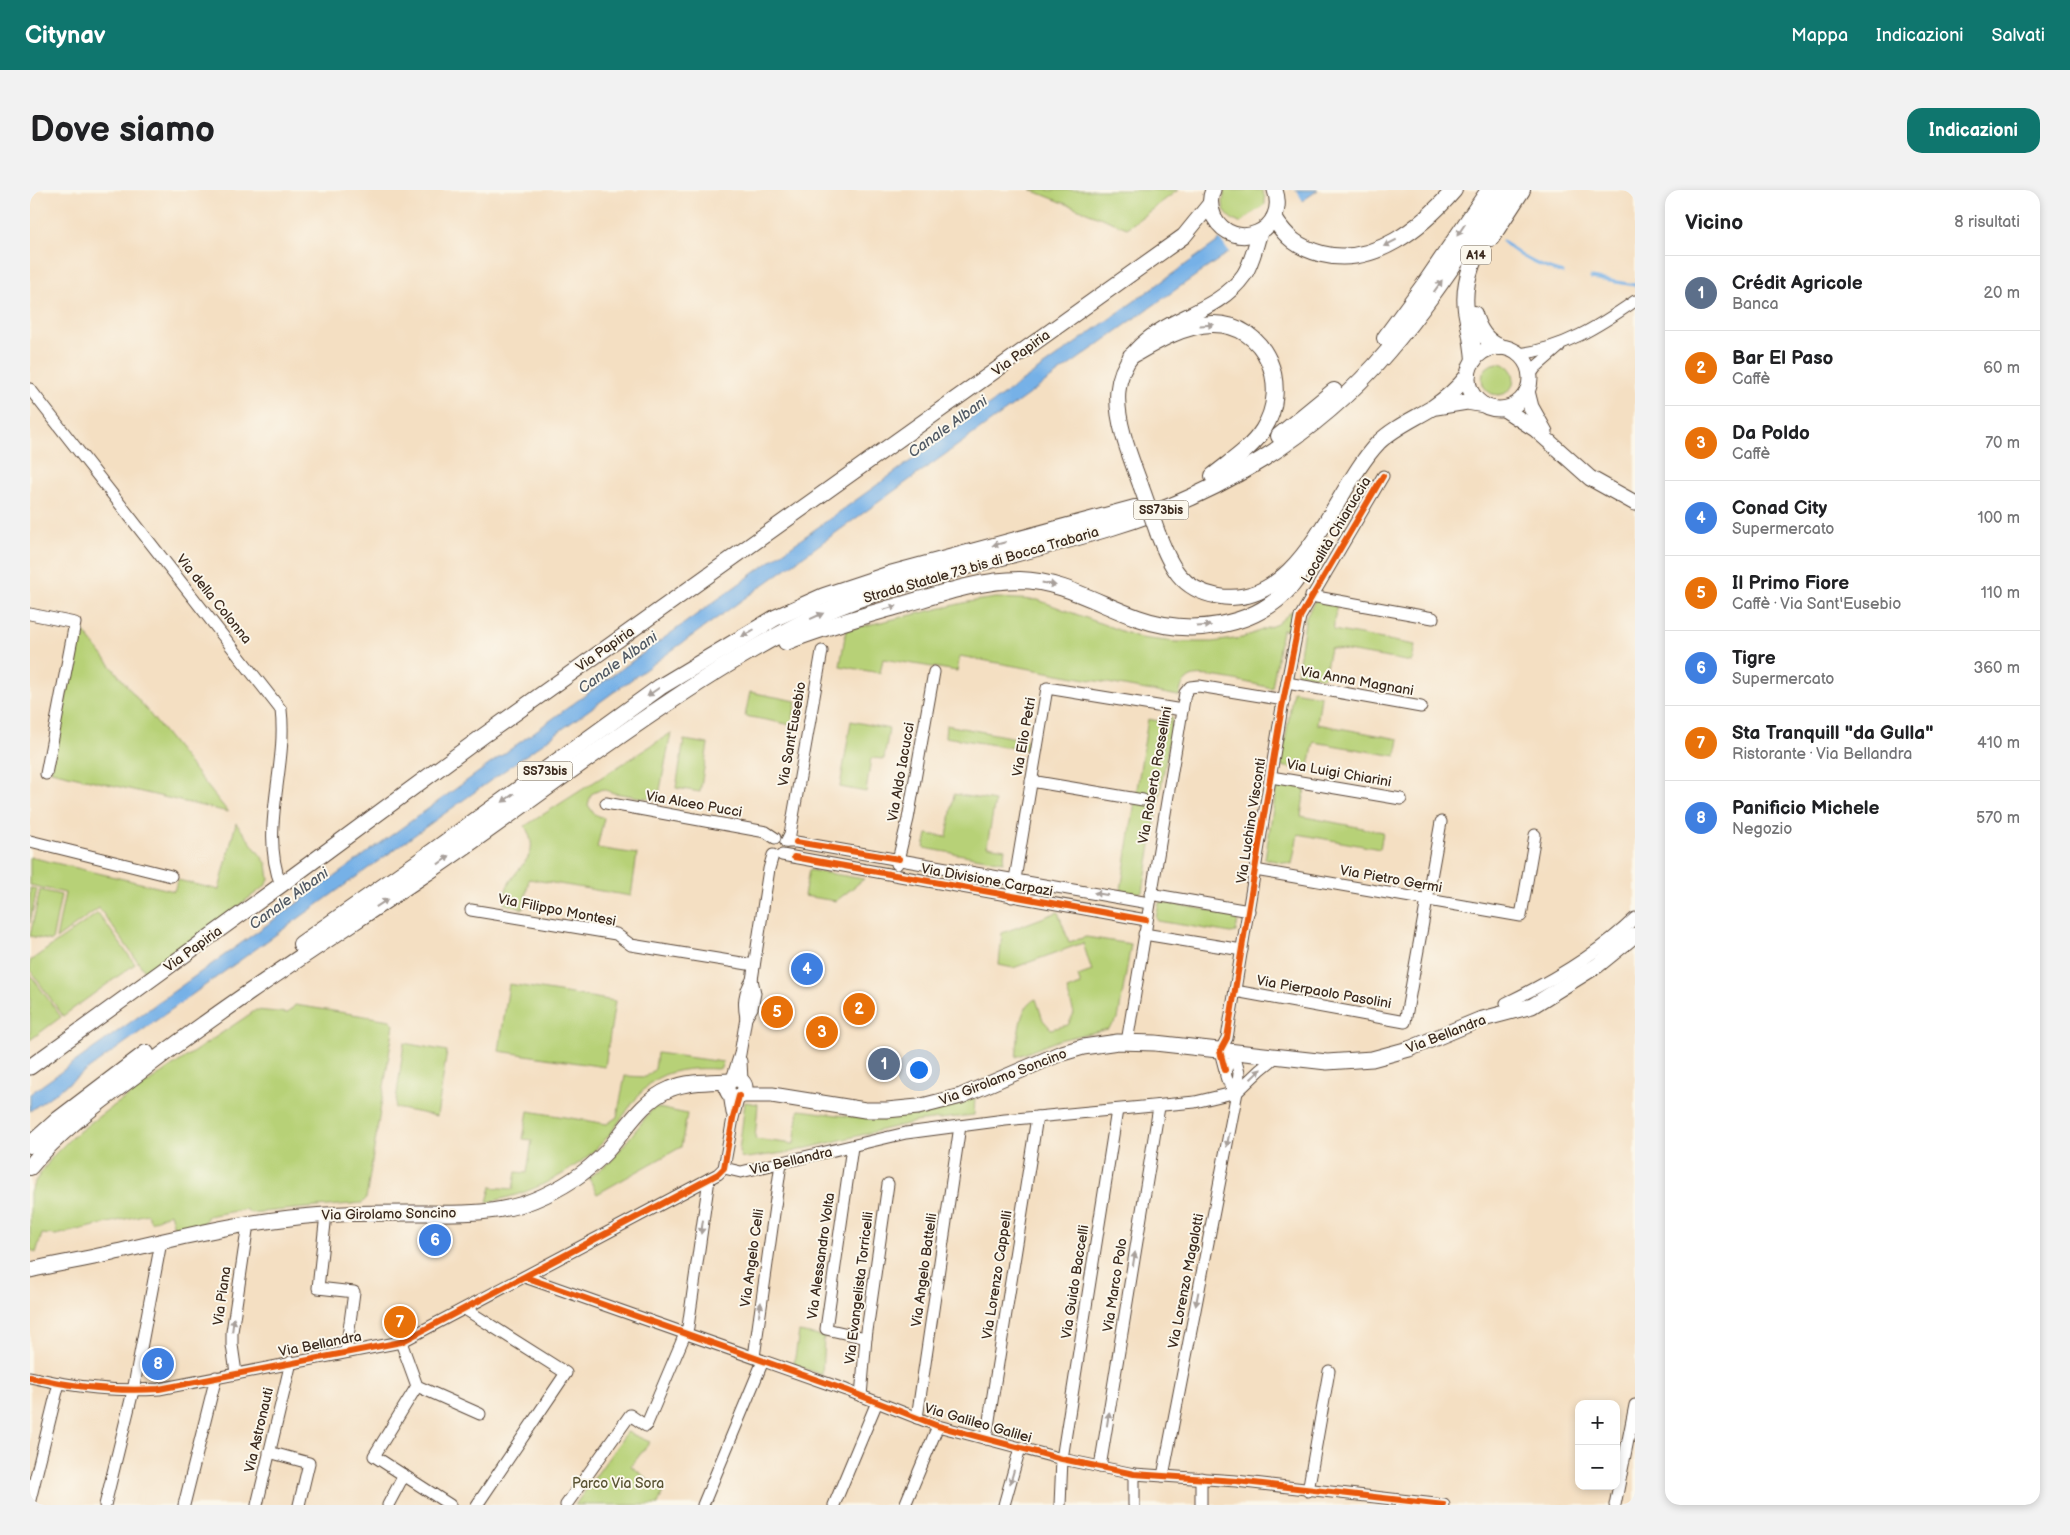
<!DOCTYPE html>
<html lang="it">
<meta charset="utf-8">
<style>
:root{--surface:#fff;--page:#f2f2f2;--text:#202124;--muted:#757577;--line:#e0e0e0;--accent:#0f766e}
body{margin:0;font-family:"Balsamiq Sans",sans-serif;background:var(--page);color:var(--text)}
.controls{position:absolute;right:15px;bottom:15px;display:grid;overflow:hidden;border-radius:10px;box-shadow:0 2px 8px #0003}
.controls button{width:45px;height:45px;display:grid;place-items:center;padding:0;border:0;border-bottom:1px solid var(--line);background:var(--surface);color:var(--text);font:25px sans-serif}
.you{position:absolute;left:888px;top:879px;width:18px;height:18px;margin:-12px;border:4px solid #fff;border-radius:50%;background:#1a73e8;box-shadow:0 0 0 8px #1a73e833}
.badge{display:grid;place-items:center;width:32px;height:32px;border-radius:50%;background:var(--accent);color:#fff;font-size:16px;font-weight:700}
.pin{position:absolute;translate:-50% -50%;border:2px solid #fff;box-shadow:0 1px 5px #0006}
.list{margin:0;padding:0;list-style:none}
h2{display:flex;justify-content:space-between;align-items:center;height:65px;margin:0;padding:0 20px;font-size:21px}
h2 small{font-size:16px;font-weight:400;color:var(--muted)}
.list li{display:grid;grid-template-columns:32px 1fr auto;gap:15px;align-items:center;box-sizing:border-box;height:75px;padding:0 20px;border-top:1px solid var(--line)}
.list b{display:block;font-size:19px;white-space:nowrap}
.list p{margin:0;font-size:16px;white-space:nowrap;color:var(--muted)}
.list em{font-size:16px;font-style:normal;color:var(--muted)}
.map{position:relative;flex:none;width:1605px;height:1315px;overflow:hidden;border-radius:15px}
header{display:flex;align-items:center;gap:30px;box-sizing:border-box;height:70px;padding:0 25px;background:var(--accent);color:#fff}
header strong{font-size:24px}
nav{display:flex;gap:28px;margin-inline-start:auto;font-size:18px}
.intro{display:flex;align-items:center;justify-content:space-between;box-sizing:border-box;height:120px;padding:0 30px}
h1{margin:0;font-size:35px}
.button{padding:12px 22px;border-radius:15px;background:var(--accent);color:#fff;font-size:18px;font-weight:700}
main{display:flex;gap:30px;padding:0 30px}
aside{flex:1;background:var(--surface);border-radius:15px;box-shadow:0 2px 8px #0003}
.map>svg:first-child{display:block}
.green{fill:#b7d177;stroke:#797e4a}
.water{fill:#76b1e7;stroke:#586e82}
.pier{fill:#f4dfc2}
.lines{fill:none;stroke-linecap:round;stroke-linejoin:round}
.stream{stroke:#76b1e7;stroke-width:3}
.minor-casing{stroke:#574537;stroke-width:13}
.major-casing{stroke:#574537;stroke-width:17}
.highway-casing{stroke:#574537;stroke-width:18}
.minor{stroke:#fff;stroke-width:11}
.major{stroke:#fff;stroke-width:15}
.highway{stroke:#fff;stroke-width:16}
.major-bridge-casing{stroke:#574537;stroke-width:17;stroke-linecap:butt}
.major-bridge{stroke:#fff;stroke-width:15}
.cycleway-casing{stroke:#fbf7ec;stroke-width:9}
.cycleway{stroke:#e8590c;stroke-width:6}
.oneway{fill:#a79f9a}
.labels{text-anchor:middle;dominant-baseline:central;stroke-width:4;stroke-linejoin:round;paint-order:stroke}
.shield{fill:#fbf7ec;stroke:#75685c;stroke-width:1}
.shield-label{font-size:12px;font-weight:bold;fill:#3b2a1e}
.street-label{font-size:14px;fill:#3b2a1e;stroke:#fbf7ec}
.park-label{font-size:14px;fill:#5a5434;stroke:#fbf7ec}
.water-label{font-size:15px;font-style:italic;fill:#505964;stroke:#fbf7ec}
</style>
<header>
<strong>Citynav</strong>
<nav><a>Mappa</a><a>Indicazioni</a><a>Salvati</a></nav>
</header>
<div class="intro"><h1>Dove siamo</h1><a class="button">Indicazioni</a></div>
<main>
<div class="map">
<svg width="1605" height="1315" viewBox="0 0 1605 1315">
<rect width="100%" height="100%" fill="#fbf7ec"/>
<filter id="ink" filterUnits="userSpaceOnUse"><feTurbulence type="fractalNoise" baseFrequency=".02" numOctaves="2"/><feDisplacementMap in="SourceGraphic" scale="10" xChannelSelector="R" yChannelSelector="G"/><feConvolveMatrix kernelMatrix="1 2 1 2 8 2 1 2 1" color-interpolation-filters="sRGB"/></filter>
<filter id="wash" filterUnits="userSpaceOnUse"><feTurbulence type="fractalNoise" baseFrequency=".0096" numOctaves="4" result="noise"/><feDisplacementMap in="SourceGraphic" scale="20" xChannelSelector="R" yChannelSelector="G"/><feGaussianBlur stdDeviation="1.12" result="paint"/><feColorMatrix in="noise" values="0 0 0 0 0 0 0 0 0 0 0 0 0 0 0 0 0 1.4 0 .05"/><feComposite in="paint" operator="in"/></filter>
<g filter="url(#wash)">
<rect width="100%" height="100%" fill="#f4dfc2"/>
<g class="green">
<polygon points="1001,0 1148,0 1097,38"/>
<path d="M1196 0H1232L1235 8V15L1210 33C1195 28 1189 15 1196 0Z"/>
<circle cx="1468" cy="189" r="16"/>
<path d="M966 408 1008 410 1110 448 1146 452H1182L1212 448 1247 434 1271 413 1260 440H1252L1242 498C1227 495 1173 481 1161 487 1153 491 1151 497 1149 506L930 466 927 481 853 469 850 483 810 476 816 440 938 412Z"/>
<polygon points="1286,409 1307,413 1303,440 1385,455 1382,472 1300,458 1294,488 1267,483 1276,426"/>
<polygon points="50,437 198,622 21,581"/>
<polygon points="1263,501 1291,506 1287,534 1369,549 1366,566 1284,552 1278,581 1251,576"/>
<polygon points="720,502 766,511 762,535 715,526"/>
<polygon points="1141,526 1143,528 1113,701 1109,703 1091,700 1118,529 1139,533"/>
<polygon points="821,531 859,539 854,569 841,568 836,602 810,597"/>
<polygon points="916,535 997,550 996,560 915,547"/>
<path d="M641 543 628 610 584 603 572 599 561 604 558 615 564 624 574 628 567 658 607 664 601 706 499 689 493 719 474 714C475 708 475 700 478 695 491 671 512 666 495 636Z"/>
<polygon points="654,550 678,554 670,602 646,598"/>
<polygon points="1247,594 1275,598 1271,626 1353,642 1350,659 1268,644 1262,674 1235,669"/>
<polygon points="924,604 965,611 957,656 975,659 973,672 894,658 897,644 917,647"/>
<polygon points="206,633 237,674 239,690 234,697 116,783 69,718 26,749 35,703 0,695 0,667 144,701 148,690 189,700"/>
<polygon points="779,680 834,689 806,711 774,706"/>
<polygon points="0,698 7,699 0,733"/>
<polygon points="10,700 31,705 22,751 0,746"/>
<polygon points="1132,712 1206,725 1208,729 1206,742 1201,743 1128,731 1126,728 1129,713"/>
<path d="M1028 722 1039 752 1056 747 1101 754 1088 829 1078 839 1029 850 986 867C989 849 987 817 1006 809L1013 830 1021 839 1038 835 1044 823 1037 800 1051 795 1048 786 1062 781 1053 753 983 778 969 775 972 743Z"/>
<polygon points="68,723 105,774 33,826 0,780 0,771"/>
<polygon points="0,784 31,827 0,850"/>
<polygon points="479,794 585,811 575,877 469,861"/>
<polygon points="265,815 360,830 364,834 336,1009 332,1013 220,1023 216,1019 178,1026 174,1033 145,1040 140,1023 121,1032 117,1024 26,1045 12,1044 6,1063 0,1059 0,1002 6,990 23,966 42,947 76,921 226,820 258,823"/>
<polygon points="374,853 417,861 407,926 365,918"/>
<path d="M627 863 693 872 691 878 688 879C669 878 646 878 628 888 608 899 590 934 574 951 544 983 499 1005 457 1012L461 997 483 999 486 982 497 983 502 950 493 949 498 921 577 934 587 927 595 886 616 887 625 879Z"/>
<path d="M945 907 944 925 885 932 761 962 717 968 711 967 709 961 715 912 728 914 725 949 764 954 769 920C790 922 813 927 834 927 870 927 911 921 945 907Z"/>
<polygon points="624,917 657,924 651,957 567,1004 559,988 582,970"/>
<polygon points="769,1142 794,1147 792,1185 764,1174"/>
<polygon points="597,1242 620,1252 601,1276 633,1301 628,1315 545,1315"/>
</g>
<polygon class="water" points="1260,0 1288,0 1101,131 0,921 0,904 294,694 742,370"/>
<polygon class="pier" points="1255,0 1266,0 1274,13 1201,65 1189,48"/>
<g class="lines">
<g class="stream">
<path d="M1473 51C1490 68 1510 77 1533 83"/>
<polyline points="1561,88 1605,95"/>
</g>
</g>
</g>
<g filter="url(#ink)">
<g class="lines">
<defs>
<g id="minor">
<path d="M1488 164C1533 159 1569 136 1605 111"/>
<polyline points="1500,185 1506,177 1529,157"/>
<path d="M0 199 251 520C258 578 229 640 251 695"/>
<polyline points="1281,406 1403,428"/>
<polyline points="0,424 45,433 16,584"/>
<polyline points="1257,493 1391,517"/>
<polyline points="1241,587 1371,609"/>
<polyline points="1001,591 1113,610"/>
<polyline points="576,613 736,642 745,648"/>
<polyline points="0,651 141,686"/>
<polyline points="756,652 766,652 1119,713"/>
<polyline points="756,652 760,644 792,461"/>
<polyline points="752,665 1116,730"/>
<polyline points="867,674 878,629 904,482"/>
<polyline points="1225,680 1491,726 1505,645"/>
<polyline points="1120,704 1219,721"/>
<polyline points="982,707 1017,498 1152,520"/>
<polyline points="441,720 586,744 601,755 724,775"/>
<polyline points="1114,744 1212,760"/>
<polyline points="1205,801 1375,832 1411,632"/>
<path d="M1476 813C1522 791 1568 764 1605 728"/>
<path d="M716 828C713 813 714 803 722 790L739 679 743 665"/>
<polyline points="1097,852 1155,503 1160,497 1169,496 1254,510"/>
<polyline points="711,871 712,891"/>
<path d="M1198 874C1192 886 1198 893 1207 902"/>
<polyline points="1195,880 1190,861 1197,848 1252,517 1270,427 1353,286"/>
<polyline points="702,889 710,864 716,828 722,818 725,803 722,790"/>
<polyline points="699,904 702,923"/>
<polyline points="822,957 796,1139 836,1148"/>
<polyline points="694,978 711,982 876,943 975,930 1165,912 1207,902 1230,880 1246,867"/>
<polyline points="296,1024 288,1098 324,1102 316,1162"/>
<polyline points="495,1087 816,1200 908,1236 1032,1269 1104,1284 1206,1291 1414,1315"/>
<polyline points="435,1119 536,1183 447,1315"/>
<polyline points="371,1152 387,1196 450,1224"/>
<polyline points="724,1167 751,973"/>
<polyline points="206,1183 202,1155 202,1142 218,1034"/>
<path d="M0 1187C43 1197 85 1202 129 1199L371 1152 688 984 694 978 703 928 709 906"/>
<polyline points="387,1196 344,1266 420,1315"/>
<polyline points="831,1206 836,1148 858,994"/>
<polyline points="887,1228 930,936"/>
<polyline points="956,1249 1007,927"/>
<polyline points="239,1262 279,1273 269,1315"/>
<polyline points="1070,1277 1129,917"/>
<polyline points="1104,1284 1104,1315"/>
<polyline points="1133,1286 1207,902 1209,883 1204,863"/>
<polyline points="1278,1301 1299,1181"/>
<polyline points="0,1310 29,1193"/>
<polyline points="75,1315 103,1201 131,1052"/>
<polyline points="154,1315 186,1187"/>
<polyline points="227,1315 261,1172"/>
<polyline points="358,1315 374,1285"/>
<polyline points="536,1315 600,1225 616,1236 658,1137 679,989"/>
<polyline points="673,1315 733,1171"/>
<polyline points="804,1315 847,1212"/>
<polyline points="875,1315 908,1236"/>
<polyline points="974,1315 990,1258"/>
<polyline points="1030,1315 1032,1269 1087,920"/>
<polyline points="1171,1315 1171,1288"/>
<polyline points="1585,1315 1605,1215"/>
</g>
<g id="major">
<path d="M1183 0C1179 9 1180 18 1184 27 1204 64 1259 41 1245 0"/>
<circle cx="1469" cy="188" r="31"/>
<polyline points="1497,201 1501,217 1515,242"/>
<polyline points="1406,217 1437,212 1454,215"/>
<polyline points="1474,219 1505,239 1560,288 1605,313"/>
<path d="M1111 296C1084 224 1064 172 1148 131 1172 119 1198 108 1214 85 1222 73 1225 57 1230 42"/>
<path d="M1128 344C1141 376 1150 399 1187 406 1270 422 1304 299 1348 253 1363 238 1384 229 1402 218 1415 209 1428 198 1438 185"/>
<polyline points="0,877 251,695 453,546 1154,46 1180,14"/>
<circle cx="706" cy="898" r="9"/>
<polyline points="711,905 742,905 835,920 857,920 888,917 931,906 1029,864 1053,857 1088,852 1125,853 1297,872 1342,869 1379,859 1449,830 1502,816 1568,775 1605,745"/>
<path d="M0 1080C26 1074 52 1070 78 1064 138 1050 198 1035 260 1028 300 1023 340 1023 381 1023 422 1023 465 1026 504 1010 531 999 556 983 576 962 596 940 611 911 640 899 658 891 681 892 700 891"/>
</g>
<g id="highway">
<path d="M1244 28C1256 48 1269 58 1292 64 1344 77 1392 37 1424 0"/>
<polyline points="1461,48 1492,0"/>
<path d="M1444 124C1448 139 1455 151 1470 157"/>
<polyline points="1355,148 1394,95 1459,0"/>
<path d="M1101 166C1125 152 1153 135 1182 134 1237 133 1261 197 1233 240 1221 259 1200 272 1183 286"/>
<path d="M1444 170C1443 153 1439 137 1436 120 1432 89 1446 61 1462 35"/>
<polyline points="1249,246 1304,201"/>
<path d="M756 452C793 437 830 427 868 416 907 405 948 390 990 390 1033 391 1068 414 1108 428 1158 446 1225 439 1262 395 1273 382 1279 364 1287 349"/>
<polyline points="271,754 388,672 630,497 745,428 794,406 860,384 1105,318"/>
<polyline points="0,955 29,929 116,863"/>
<path d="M0 977C32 937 75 908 116 877 205 809 299 749 392 686 472 632 548 573 629 519 679 485 729 453 784 427 878 385 981 368 1079 338 1186 306 1285 247 1358 161 1401 111 1437 54 1475 0"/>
</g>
</defs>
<use href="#minor" class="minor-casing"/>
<use href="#major" class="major-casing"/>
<use href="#highway" class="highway-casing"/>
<use href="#minor" class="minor"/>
<use href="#major" class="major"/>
<use href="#highway" class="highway"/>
<defs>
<polyline id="major-bridge" points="1111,296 1128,344"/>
</defs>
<use href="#major-bridge" class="major-bridge-casing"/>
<use href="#major-bridge" class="major-bridge"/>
<defs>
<g id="cycleway">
<polyline points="766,652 869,669"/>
<polyline points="764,667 1116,730"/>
<polyline points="1195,880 1190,861 1197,848 1252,517 1270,427 1353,286"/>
<polyline points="495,1087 816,1200 908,1236 1032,1269 1104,1284 1206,1291 1414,1315"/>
<path d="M0 1187C43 1197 85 1202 129 1199L371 1152 688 984 694 978 703 928 709 906"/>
</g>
</defs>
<use href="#cycleway" class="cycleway-casing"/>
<use href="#cycleway" class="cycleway"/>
</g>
<defs><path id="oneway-solid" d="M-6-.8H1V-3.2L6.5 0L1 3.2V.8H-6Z" transform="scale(1.25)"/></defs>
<g class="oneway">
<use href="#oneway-solid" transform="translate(1431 40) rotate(124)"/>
<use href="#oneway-solid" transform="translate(1360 53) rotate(153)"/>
<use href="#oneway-solid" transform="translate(1408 96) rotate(-55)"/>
<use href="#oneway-solid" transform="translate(1177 135) rotate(-4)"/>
<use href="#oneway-solid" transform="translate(969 354) rotate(165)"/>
<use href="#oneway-solid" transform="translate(1019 394) rotate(12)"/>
<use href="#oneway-solid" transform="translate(860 418) rotate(-16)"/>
<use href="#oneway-solid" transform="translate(787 426) rotate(-24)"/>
<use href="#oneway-solid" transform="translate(1174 436) rotate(-4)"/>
<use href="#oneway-solid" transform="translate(718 443) rotate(150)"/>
<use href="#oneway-solid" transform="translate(623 502) rotate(145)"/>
<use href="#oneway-solid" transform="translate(478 608) rotate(144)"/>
<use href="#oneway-solid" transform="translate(414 670) rotate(-36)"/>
<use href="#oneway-solid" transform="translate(1071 704) rotate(-170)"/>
<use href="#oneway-solid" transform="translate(352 713) rotate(-34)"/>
<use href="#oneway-solid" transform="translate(1226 884) rotate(-44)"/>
<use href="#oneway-solid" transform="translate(1198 950) rotate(101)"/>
<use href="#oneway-solid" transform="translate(672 1037) rotate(98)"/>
<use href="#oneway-solid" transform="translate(1104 1069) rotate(-81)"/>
<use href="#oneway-solid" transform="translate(1167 1109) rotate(101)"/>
<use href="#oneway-solid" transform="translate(730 1119) rotate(-82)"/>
<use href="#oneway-solid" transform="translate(203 1135) rotate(-83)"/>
<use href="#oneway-solid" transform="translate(1078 1229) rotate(-81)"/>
<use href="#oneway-solid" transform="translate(982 1287) rotate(106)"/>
</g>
</g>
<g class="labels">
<g class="shield">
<rect x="1431" y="55.5" width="30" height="19" rx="4"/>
<rect x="1103.5" y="310.5" width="55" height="19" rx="4"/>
<rect x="487.5" y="571.5" width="55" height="19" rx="4"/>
</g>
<g class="shield-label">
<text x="1446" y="65">A14</text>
<text x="1131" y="320">SS73bis</text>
<text x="515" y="581">SS73bis</text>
</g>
<g class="street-label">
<text transform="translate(991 163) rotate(-36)">Via Papiria</text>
<text transform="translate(1306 340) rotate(-59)">Località Chiaruccia</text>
<text transform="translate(951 375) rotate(-16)">Strada Statale 73 bis di Bocca Trabaria</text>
<text transform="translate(184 409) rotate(51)">Via della Colonna</text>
<text transform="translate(575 459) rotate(-35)">Via Papiria</text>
<text transform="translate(1327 491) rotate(10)">Via Anna Magnani</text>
<text transform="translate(762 544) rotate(-80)">Via Sant'Eusebio</text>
<text transform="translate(994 547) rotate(-80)">Via Elio Petri</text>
<text transform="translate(871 582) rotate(-80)">Via Aldo Iacucci</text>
<text transform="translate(1309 583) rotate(10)">Via Luigi Chiarini</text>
<text transform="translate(1125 585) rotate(-80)">Via Roberto Rossellini</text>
<text transform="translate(664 614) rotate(10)">Via Alceo Pucci</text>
<text transform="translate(1221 631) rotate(-81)">Via Luchino Visconti</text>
<text transform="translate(1361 689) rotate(10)">Via Pietro Germi</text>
<text transform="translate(957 690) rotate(10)">Via Divisione Carpazi</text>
<text transform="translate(527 720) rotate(11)">Via Filippo Montesi</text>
<text transform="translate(163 759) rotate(-36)">Via Papiria</text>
<text transform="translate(1294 802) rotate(10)">Via Pierpaolo Pasolini</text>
<text transform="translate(1416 844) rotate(-21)">Via Bellandra</text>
<text transform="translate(973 887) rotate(-21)">Via Girolamo Soncino</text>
<text transform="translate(761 971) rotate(-13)">Via Bellandra</text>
<text transform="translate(359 1024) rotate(-1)">Via Girolamo Soncino</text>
<text transform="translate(791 1066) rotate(-82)">Via Alessandro Volta</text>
<text transform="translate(722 1068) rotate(-82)">Via Angelo Celli</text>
<text transform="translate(894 1080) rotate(-82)">Via Angelo Battelli</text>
<text transform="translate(967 1085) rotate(-81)">Via Lorenzo Cappelli</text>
<text transform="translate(1156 1091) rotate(-79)">Via Lorenzo Magalotti</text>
<text transform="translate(1045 1092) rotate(-81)">Via Guido Baccelli</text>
<text transform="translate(1085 1095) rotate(-81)">Via Marco Polo</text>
<text transform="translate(829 1098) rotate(-83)">Via Evangelista Torricelli</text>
<text transform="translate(192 1106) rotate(-82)">Via Piana</text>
<text transform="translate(290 1154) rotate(-11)">Via Bellandra</text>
<text transform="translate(948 1233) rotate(16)">Via Galileo Galilei</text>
<text transform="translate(229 1240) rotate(-77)">Via Astronauti</text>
</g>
<g class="park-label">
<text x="588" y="1293">Parco Via Sora</text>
</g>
<g class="water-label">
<text transform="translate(918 237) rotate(-36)">Canale Albani</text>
<text transform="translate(588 473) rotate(-36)">Canale Albani</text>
<text transform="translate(259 709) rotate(-36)">Canale Albani</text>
</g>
</g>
</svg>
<div class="controls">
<button>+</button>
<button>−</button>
</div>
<div class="you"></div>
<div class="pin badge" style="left:854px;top:874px;background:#5c6f8a">1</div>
<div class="pin badge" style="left:829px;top:819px;background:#e8710a">2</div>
<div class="pin badge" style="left:792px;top:842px;background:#e8710a">3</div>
<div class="pin badge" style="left:777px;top:779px;background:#3f7fe0">4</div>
<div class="pin badge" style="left:747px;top:822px;background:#e8710a">5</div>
<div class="pin badge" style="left:405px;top:1050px;background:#3f7fe0">6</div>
<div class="pin badge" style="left:370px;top:1132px;background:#e8710a">7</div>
<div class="pin badge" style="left:128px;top:1174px;background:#3f7fe0">8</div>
</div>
<aside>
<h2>Vicino<small>8 risultati</small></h2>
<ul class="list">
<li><span class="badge" style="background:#5c6f8a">1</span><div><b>Crédit Agricole</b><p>Banca</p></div><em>20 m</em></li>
<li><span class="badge" style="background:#e8710a">2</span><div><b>Bar El Paso</b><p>Caffè</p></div><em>60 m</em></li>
<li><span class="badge" style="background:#e8710a">3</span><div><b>Da Poldo</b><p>Caffè</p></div><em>70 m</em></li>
<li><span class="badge" style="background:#3f7fe0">4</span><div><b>Conad City</b><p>Supermercato</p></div><em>100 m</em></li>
<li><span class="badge" style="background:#e8710a">5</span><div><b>Il Primo Fiore</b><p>Caffè · Via Sant'Eusebio</p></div><em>110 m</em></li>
<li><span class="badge" style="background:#3f7fe0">6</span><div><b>Tigre</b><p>Supermercato</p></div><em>360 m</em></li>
<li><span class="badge" style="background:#e8710a">7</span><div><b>Sta Tranquill &quot;da Gulla&quot;</b><p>Ristorante · Via Bellandra</p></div><em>410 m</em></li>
<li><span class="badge" style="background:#3f7fe0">8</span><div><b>Panificio Michele</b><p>Negozio</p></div><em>570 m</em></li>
</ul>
</aside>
</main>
